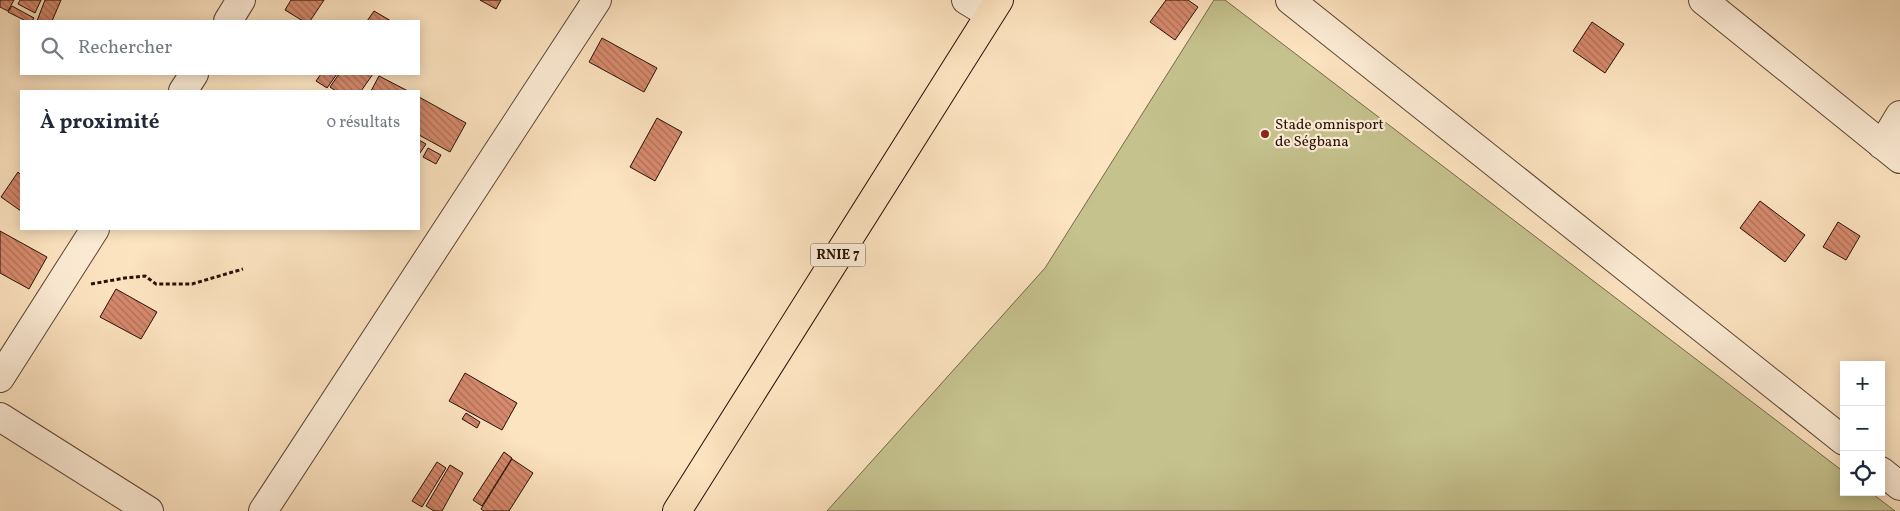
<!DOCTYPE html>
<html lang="fr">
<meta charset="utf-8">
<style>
:root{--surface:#fff;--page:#f6f6f7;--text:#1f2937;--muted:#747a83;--line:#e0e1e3}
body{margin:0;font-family:Vollkorn,serif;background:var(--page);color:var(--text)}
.controls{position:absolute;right:15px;bottom:15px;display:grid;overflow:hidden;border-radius:0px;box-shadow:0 2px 12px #0003}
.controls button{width:45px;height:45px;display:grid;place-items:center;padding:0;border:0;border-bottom:1px solid var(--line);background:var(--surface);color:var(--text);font:25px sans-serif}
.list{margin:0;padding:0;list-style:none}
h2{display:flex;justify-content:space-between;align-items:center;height:65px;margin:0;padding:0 20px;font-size:21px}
h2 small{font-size:16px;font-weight:400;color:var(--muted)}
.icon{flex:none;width:28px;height:28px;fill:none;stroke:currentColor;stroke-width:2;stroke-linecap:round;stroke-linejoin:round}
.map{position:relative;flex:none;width:1900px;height:511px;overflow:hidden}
.search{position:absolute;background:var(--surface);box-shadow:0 2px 12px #0003;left:20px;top:20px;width:400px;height:55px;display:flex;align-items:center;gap:12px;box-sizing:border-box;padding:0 18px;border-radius:0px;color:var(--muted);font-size:19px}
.panel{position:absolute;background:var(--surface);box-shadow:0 2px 12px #0003;left:20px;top:90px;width:400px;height:140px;border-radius:0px}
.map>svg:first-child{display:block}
.green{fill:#c5c28e;stroke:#76694a}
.building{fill:url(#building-back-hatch);stroke:#271006}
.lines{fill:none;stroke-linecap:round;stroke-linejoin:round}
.minor-casing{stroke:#5c4535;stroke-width:30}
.major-casing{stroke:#271006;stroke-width:30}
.path{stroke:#271006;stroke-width:3;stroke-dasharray:4 2.5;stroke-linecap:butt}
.minor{stroke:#feedd7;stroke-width:28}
.major{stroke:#fde4c1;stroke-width:28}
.poi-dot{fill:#8f2418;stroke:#feedd7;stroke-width:2}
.labels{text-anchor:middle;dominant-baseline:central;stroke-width:4.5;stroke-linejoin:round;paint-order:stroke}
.shield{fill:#feedd7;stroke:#685245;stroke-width:1}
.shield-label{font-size:14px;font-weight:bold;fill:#271006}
.poi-label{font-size:15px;fill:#271006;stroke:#feedd7;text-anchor:start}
</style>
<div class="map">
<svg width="1900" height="511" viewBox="0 0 1900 511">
<defs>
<pattern id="building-back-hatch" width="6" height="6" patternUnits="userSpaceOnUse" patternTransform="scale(1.25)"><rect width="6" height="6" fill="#d78a6d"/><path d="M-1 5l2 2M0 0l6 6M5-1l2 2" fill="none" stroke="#ae6f58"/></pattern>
</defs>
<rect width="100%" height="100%" fill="#fde4c1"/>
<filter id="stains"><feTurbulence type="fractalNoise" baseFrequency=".004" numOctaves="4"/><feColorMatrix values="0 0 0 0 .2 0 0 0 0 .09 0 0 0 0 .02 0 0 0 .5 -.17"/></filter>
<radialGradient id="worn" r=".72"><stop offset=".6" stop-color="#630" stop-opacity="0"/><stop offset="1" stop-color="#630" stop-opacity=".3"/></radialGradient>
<polygon class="green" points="1214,0 1225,0 1844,472 1844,492 1870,492 1895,511 827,511 1045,268"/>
<g class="building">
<polygon points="0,0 14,0 8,11 0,7"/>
<polygon points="20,0 41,0 35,13 18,4"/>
<polygon points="45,0 61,0 52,21 37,21"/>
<polygon points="291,0 324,0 310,21 303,21 285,10"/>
<polygon points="480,0 501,0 496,9"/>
<polygon points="1166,0 1188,0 1198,7 1175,40 1150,22"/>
<polygon points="12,6 34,18 32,21 26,21 8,12"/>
<polygon points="374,11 391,21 367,21"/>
<polygon points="1592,22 1624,44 1605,73 1573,51"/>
<polygon points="602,38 657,68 644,92 589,62"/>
<polygon points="321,74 337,74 327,88 316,81"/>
<polygon points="339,74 373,74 361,91 336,91 330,87"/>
<polygon points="379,76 408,91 371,91"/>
<polygon points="419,97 466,123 450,152 419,135"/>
<polygon points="657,118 682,132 655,181 630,167"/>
<polygon points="419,140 426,144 420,153 419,153"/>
<polygon points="428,148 441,155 436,164 423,157"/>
<polygon points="18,172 21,175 21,211 1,197"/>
<polygon points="1760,201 1805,235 1785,262 1740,228"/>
<polygon points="1838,222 1860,236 1846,260 1823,247"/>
<polygon points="0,231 47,257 29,289 0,273"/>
<polygon points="116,289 157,312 141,339 100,317"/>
<polygon points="465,373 517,403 502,430 449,401"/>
<polygon points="466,413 480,422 477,428 462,419"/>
<polygon points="504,452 512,458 482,506 473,500"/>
<polygon points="512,459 533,473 509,511 484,511 481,509"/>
<polygon points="437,462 446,468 422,507 412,501"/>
<polygon points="450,465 463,473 442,511 434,511 426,506"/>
</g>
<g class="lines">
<defs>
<g id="minor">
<polyline points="966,0 989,14"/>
<polyline points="1290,0 1844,441"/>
<polyline points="1703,0 1900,159"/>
<polyline points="228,21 241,0"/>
<polyline points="183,91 194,74"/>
<polyline points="1882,145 1900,115"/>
<polyline points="0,378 95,229"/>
<polyline points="0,417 149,511"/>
<polyline points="1881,471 1900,486"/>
<polyline points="263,511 597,0"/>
</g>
<polyline id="major" points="677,511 999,0"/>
</defs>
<use href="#minor" class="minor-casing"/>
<use href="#major" class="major-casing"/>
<polyline class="path" points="91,284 125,278 145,276 156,284 192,284 243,269"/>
<use href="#minor" class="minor"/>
<use href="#major" class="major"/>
</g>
<circle class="poi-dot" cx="1265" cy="134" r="5"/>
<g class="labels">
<rect class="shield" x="810.5" y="243.5" width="55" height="23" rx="4"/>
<g class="shield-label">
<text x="838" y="255">RNIE 7</text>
</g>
<g class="poi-label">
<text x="1275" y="125">Stade omnisport<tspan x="1275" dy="17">de Ségbana</tspan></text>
</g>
</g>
<rect width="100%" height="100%" filter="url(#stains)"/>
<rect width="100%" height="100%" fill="url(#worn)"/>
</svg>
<div class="controls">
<button>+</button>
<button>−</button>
<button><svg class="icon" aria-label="locate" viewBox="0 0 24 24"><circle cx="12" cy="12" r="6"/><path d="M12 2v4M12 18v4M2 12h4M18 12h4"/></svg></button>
</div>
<div class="search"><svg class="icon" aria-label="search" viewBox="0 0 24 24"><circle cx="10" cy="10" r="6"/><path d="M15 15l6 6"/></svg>Rechercher</div>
<section class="panel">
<h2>À proximité<small>0 résultats</small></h2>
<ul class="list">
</ul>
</section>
</div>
